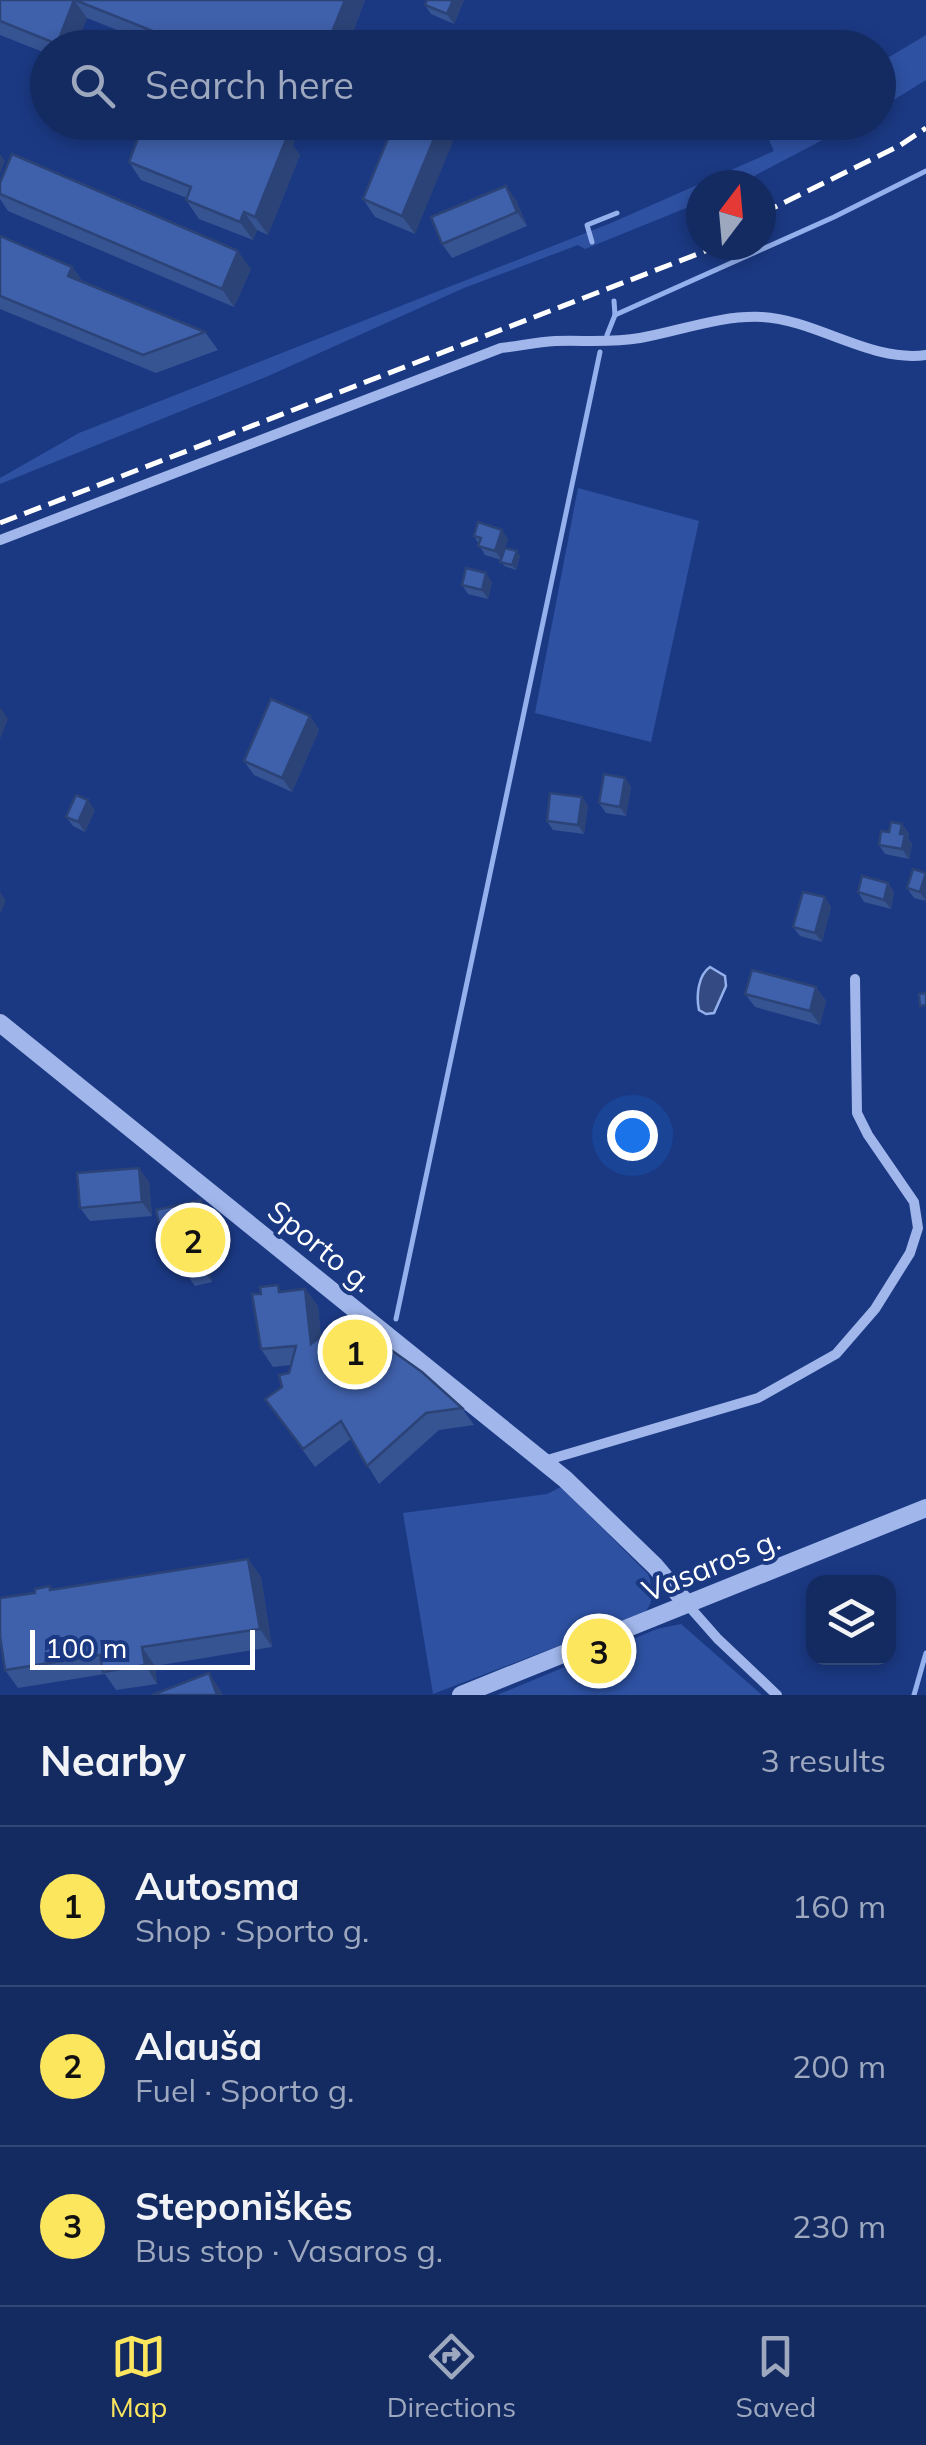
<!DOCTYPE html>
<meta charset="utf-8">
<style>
:root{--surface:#142b62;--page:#1d3368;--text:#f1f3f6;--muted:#9da7be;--line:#334777;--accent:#fce65e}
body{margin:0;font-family:Mulish,sans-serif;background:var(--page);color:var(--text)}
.controls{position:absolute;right:30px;bottom:30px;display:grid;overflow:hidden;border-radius:20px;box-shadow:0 5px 15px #0003}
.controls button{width:90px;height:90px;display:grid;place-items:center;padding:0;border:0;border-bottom:2px solid var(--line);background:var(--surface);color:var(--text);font:50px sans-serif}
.compass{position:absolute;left:686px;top:170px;width:90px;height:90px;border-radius:50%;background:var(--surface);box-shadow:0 5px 15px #0003;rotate:16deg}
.scale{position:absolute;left:30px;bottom:25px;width:225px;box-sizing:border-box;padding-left:10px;border:5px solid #fff;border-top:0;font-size:28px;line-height:35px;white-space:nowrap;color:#fff;-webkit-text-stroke:8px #1b3983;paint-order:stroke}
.you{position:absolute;left:632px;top:1135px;width:35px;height:35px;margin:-25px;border:8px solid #fff;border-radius:50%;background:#1a73e8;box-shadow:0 0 0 15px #1a73e833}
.badge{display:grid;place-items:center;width:65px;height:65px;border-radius:50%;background:var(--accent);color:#111;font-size:32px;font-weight:700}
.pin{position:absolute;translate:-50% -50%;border:5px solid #fff;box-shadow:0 2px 10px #0006}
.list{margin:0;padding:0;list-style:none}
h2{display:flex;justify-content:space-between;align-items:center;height:130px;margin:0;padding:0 40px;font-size:42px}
h2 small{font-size:32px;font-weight:400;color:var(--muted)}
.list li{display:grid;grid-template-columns:65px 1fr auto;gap:30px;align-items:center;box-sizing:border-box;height:160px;padding:0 40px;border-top:2px solid var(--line)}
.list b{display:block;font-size:38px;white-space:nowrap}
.list p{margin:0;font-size:32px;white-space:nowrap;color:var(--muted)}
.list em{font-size:32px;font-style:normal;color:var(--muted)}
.icon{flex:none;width:55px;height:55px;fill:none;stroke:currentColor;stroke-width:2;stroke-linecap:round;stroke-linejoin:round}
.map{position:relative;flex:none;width:926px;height:1695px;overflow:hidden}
.search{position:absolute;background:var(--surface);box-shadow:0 5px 15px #0003;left:30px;right:30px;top:30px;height:110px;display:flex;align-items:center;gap:25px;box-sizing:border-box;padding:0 35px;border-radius:55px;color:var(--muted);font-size:38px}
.sheet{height:610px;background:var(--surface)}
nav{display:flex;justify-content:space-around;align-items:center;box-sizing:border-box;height:140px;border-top:2px solid var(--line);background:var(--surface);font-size:28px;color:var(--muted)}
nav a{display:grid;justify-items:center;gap:5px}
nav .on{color:var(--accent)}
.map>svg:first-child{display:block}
.green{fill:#2e51a2}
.water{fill:#344a82;stroke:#94b0ed;stroke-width:2.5}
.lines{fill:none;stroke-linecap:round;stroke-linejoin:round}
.stream{stroke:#94b0ed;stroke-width:5}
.minor{stroke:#a1b7eb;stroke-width:10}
.tertiary{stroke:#a1b7eb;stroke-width:18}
.rail{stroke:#fff;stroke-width:5;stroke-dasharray:18 8;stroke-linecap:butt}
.wall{fill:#365392}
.shaded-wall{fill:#2c4377}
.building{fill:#3f60aa;stroke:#2c4377;stroke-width:2.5}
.labels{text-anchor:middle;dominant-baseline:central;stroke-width:8;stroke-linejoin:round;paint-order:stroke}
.street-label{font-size:30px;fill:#fff;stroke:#1b3983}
</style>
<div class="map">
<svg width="926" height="1695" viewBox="0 0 926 1695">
<rect width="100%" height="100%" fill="#1b3983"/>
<g class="green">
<polygon points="926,35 926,80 879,109 879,63"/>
<polygon points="783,123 855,123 737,185 701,185 701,202 585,249 578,245 464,288 266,377 0,484 0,478 79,433 611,223 774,151 766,133"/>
<polygon points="578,488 699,521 651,742 535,713"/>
<path d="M561 1487 648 1574C653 1588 655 1601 644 1613L433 1694 403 1513 547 1494Z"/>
<polygon points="681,1624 762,1695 497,1695 657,1629"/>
</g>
<path class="water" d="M710 967 725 976 726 986 714 1013 706 1014 699 1010C696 996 698 975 710 967Z"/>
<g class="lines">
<g class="stream">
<polyline points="592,242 587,225 617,213"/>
<polyline points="615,315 834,217 926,171"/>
<polyline points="607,335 615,315 614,301"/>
<polyline points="396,1319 600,352"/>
<polyline points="914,1695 926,1653"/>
</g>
<g class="minor">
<path d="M0 540 501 348C519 346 537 342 555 341 584 340 611 343 640 338 680 331 720 315 762 317 817 320 871 363 926 355"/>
<polyline points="544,1461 758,1398 836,1354 875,1309 910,1253 918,1228 914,1202 868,1135 857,1113 855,979"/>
<polyline points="687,1604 717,1638 777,1695"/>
</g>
<g class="tertiary">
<polyline points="0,1023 565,1479 655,1566 687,1604"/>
<polyline points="461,1695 926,1508"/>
</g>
<g class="rail">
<polyline points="761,214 899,146 926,128"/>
<polyline points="0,523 721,245"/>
</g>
</g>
<g class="wall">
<polygon points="0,0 365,0 348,45 349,48 162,48 87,18 75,48 48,48 48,54 0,35"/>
<polygon points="464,0 454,24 431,14 425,5"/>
<polygon points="395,122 415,234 375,217 363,199"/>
<polygon points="293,146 300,155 268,235 257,230 253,240 199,219 186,200 187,198 141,180 129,162"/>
<polygon points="0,183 251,269 234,307 8,211 0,199"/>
<polygon points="516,200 527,226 452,258 442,244"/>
<polygon points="0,236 72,267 83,282 205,332 218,350 156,373 0,309"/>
<polygon points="474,536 508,539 505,548 520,556 516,570 504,566 501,560 485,555"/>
<polygon points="492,582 488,599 468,594 462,585"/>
<polygon points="310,716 319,730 292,792 254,775 244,761"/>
<polygon points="625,778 631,787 626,816 606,813 599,803"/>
<polygon points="582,797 588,806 584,834 553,830 547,821"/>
<polygon points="95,810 85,832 73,826 66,817"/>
<polygon points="902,824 909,834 908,838 912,844 909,859 885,854 879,845 889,832"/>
<polygon points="926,873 926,901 914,898 907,888"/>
<polygon points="888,883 894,892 891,909 864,902 858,892"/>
<polygon points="825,897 831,907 822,942 800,936 793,927"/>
<polygon points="816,987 826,1001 820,1025 755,1007 745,994"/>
<polygon points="139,1168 149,1182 152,1216 90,1221 80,1208"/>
<polygon points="211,1214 215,1233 206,1235 205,1252 212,1282 195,1286 185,1272 178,1241 170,1243 160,1229"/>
<polygon points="305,1289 318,1306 321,1337 462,1408 474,1425 439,1430 379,1484 351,1439 315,1467 265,1399 282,1387 291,1365 273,1367 261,1349 282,1291"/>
<polygon points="248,1559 261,1577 272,1647 155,1666 157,1684 116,1690 105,1674 18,1688 5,1670 35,1593 50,1586 52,1590"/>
</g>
<g class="shaded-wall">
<polygon points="74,0 87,18 75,48 59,48 57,44"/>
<polygon points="345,0 365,0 348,45 349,48 336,48 332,32"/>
<polygon points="453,0 464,0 454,24 447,14"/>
<polygon points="282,122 302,122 293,146 300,155 268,235 255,217"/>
<polygon points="441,122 461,122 415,234 402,216"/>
<polygon points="0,154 5,161 0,174"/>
<polygon points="506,186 516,200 527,226 517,212"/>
<polygon points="244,212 257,230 253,240 240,222"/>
<polygon points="238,251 251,269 234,307 222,289"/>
<polygon points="72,267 85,285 68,276"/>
<polygon points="502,530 508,539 502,560 495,551"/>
<polygon points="517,551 520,556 516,570 512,565"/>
<polygon points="486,573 492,582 488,599 482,590"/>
<polygon points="0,707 8,719 0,739"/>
<polygon points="310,716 319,730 292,792 282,778"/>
<polygon points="625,778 631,787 626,816 620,807"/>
<polygon points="582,797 588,806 584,834 578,825"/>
<polygon points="88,800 95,810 85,832 78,822"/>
<polygon points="902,824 909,834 908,838 912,844 909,859 902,849 900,834"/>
<polygon points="926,874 926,901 920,892"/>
<polygon points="888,883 894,892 891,909 884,900"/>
<polygon points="0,892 6,901 0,914"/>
<polygon points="825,897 831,907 822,942 815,933"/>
<polygon points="816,987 826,1001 820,1025 810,1011"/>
<polygon points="139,1168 149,1182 152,1216 142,1202"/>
<polygon points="201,1200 211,1214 215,1233 205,1219"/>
<polygon points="197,1221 206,1235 205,1252 212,1282 202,1268 195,1238"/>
<polygon points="305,1289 318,1306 323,1362 311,1344"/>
<polygon points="248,1559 261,1577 272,1647 260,1629"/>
<polygon points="142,1647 155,1666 157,1684 145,1665"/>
<polygon points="209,1673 221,1691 223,1695 217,1695"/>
</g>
<g class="building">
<polygon points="0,0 74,0 57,44 0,21"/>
<polygon points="75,0 345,0 332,32 341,36 336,48 195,48"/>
<polygon points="427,0 453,0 447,14 425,5"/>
<polygon points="144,122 282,122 278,134 287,137 255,217 244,212 240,222 186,200 191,187 129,162"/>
<polygon points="395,122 441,122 402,216 363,199"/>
<polygon points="12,154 238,251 222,289 0,194 0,183"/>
<polygon points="506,186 517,212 442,244 431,217"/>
<polygon points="0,236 72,267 68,276 205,332 143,355 0,296"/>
<polygon points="478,522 502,530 495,551 478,546 481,538 474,536"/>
<polygon points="505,548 517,551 512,565 500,562"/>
<polygon points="466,568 486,573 482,590 462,585"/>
<polygon points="271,699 310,716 282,778 244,761"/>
<polygon points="604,774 625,778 620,807 599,803"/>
<polygon points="550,793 582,797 578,825 547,821"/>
<polygon points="76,795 88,800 78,822 66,817"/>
<polygon points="891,822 902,824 900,834 905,834 902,849 879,845 881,831 889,832"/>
<polygon points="913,869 926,873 920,892 907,888"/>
<polygon points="862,876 888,883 884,900 858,892"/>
<polygon points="803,892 825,897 815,933 793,927"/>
<polygon points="752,970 816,987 810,1011 745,994"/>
<polygon points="926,993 926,1005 920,1006 919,994"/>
<polygon points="139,1168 142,1202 80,1208 77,1173"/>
<polygon points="201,1200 205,1219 197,1221 195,1238 202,1268 185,1272 178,1241 168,1227 160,1229 156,1210"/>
<polygon points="278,1285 279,1292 305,1289 311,1344 346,1318 422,1372 462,1408 426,1413 367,1466 341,1421 303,1449 265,1399 282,1387 279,1375 289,1373 296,1346 261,1349 252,1294 261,1294 260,1287"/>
<polygon points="248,1559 260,1629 142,1647 145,1665 103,1672 100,1655 5,1670 0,1636 0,1598 35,1593 35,1589 50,1586 50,1590"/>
<polygon points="209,1673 217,1695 152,1695"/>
</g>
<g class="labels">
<g class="street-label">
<text transform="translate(321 1246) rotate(39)">Sporto g.</text>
<text transform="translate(711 1565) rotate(-22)">Vasaros g.</text>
</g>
</g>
</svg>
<div class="controls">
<button><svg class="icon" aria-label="layers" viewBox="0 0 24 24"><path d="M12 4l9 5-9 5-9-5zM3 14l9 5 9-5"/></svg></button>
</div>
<svg class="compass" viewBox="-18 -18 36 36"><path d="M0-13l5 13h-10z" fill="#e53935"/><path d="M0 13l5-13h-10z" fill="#9da7be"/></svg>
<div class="scale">100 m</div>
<div class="you"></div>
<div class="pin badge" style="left:355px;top:1352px">1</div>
<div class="pin badge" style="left:193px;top:1240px">2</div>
<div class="pin badge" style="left:599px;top:1651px">3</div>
<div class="search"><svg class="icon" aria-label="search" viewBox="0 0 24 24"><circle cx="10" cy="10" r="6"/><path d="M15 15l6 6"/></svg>Search here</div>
</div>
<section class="sheet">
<h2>Nearby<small>3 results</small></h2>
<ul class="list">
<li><span class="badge">1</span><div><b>Autosma</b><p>Shop · Sporto g.</p></div><em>160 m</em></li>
<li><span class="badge">2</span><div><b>Alauša</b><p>Fuel · Sporto g.</p></div><em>200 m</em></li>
<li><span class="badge">3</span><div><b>Steponiškės</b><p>Bus stop · Vasaros g.</p></div><em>230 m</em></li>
</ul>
</section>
<nav>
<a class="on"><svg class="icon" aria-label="map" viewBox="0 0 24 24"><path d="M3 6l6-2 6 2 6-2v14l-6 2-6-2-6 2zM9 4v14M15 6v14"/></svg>Map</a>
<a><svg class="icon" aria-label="directions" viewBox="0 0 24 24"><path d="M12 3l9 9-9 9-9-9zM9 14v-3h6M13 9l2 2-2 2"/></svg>Directions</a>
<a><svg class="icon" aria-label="saved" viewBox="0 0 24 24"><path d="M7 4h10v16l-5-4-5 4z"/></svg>Saved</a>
</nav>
